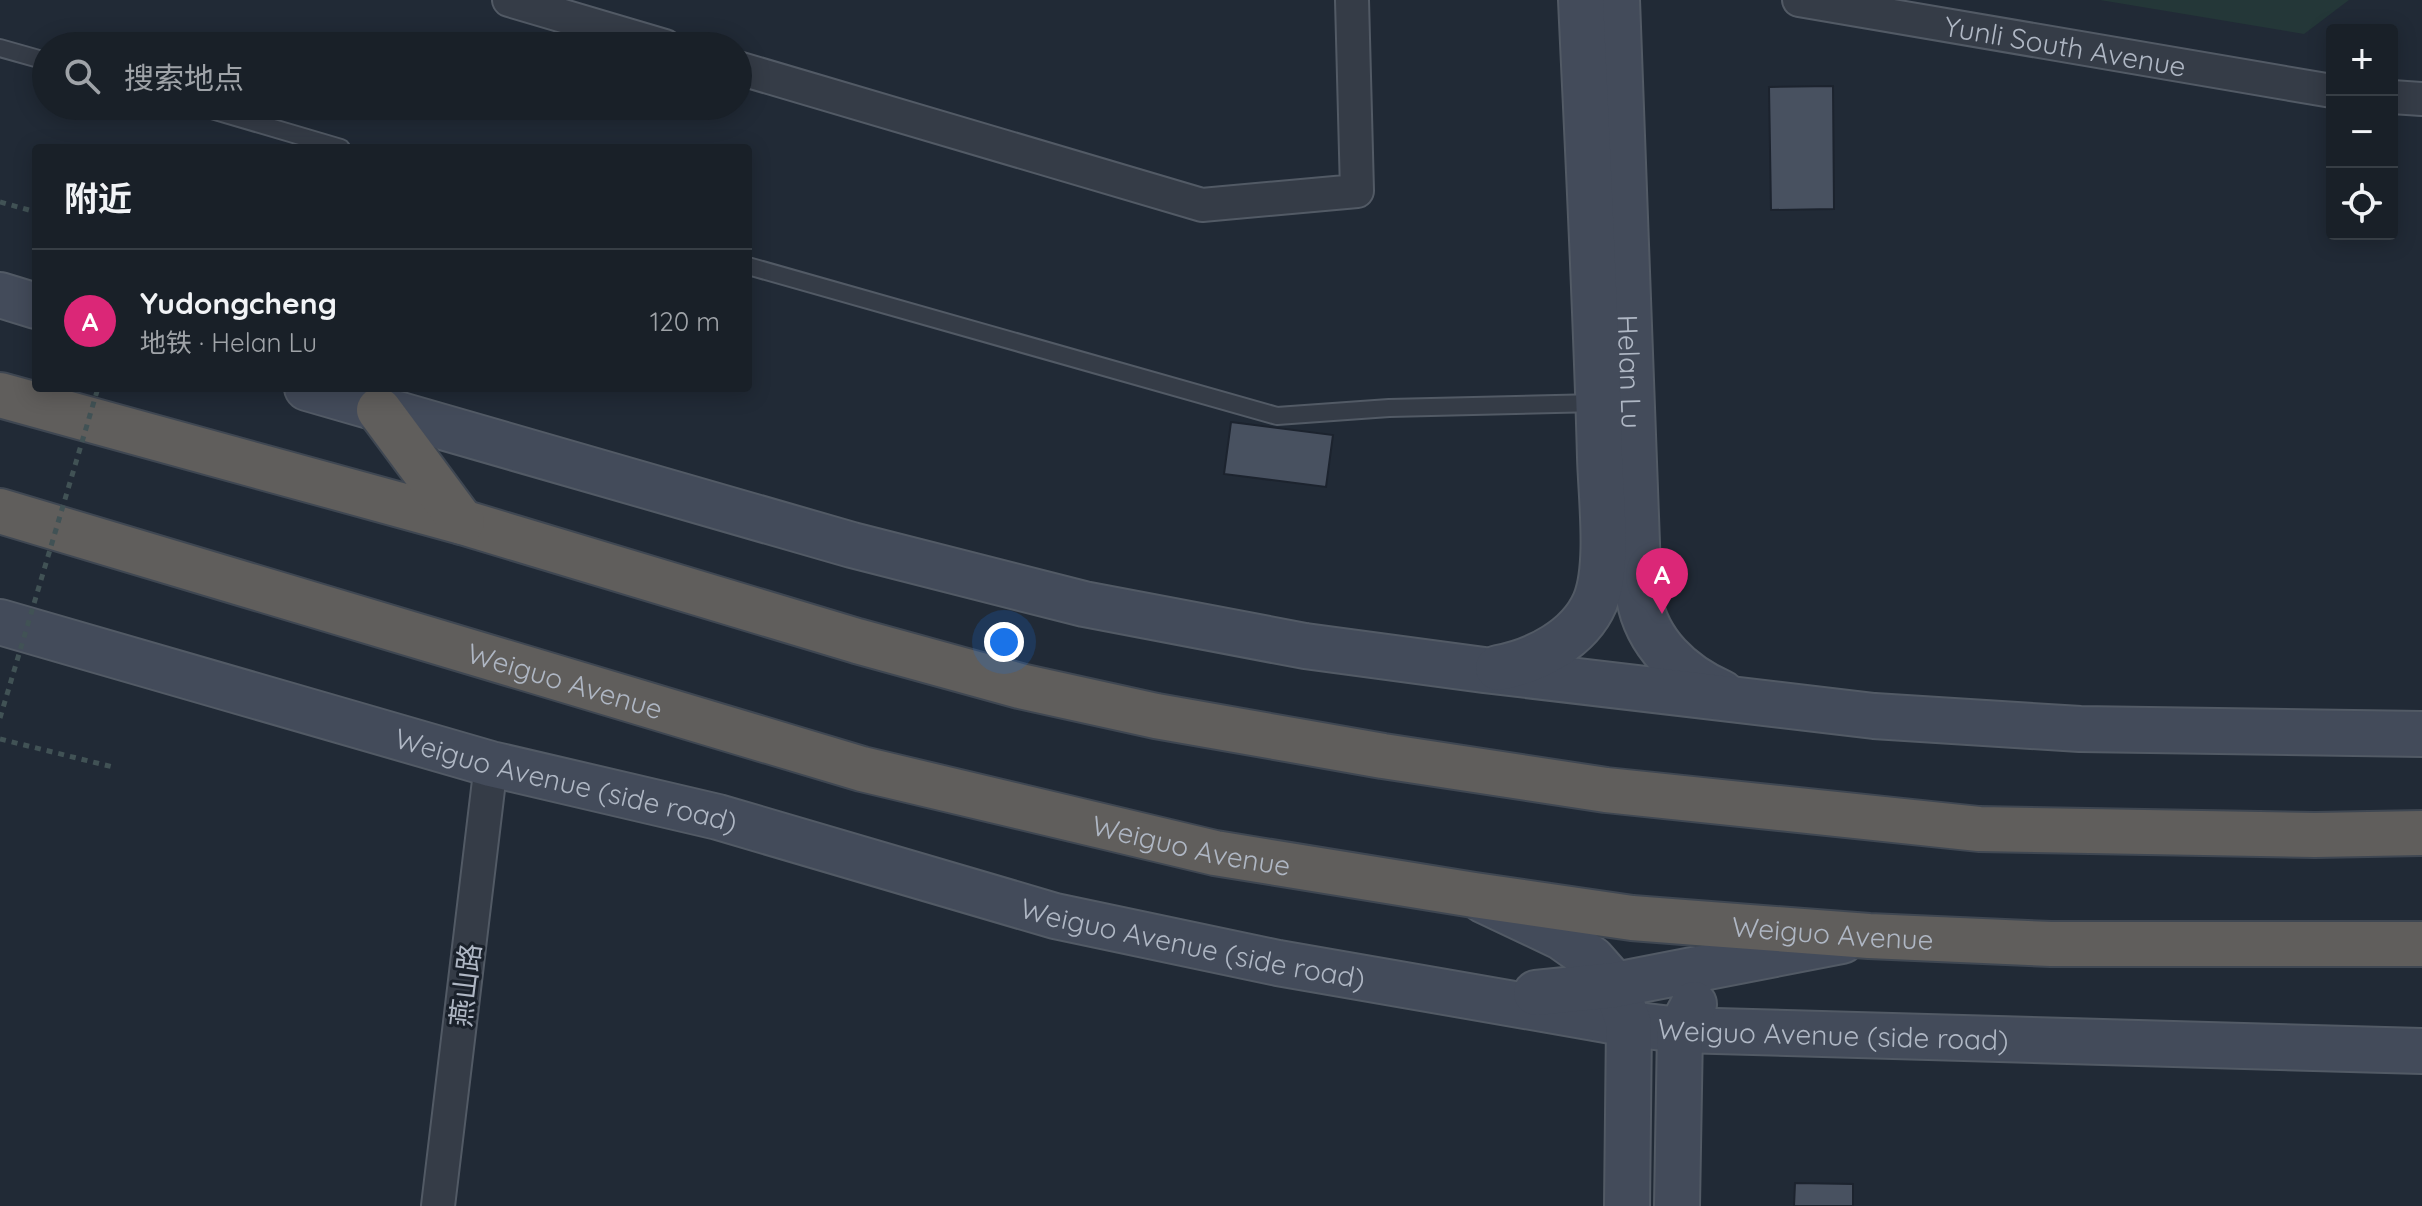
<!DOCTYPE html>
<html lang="zh">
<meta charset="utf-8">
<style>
:root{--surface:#192028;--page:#222830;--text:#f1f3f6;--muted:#9fa3a8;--line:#373e45;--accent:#db2777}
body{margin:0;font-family:Quicksand,"Noto Sans SC",sans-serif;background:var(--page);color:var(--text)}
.controls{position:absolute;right:24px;top:24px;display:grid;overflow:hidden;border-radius:8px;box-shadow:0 4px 20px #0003}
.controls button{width:72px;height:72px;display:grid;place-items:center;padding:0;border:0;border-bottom:2px solid var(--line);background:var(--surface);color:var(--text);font:40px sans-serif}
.you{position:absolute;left:1004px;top:642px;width:28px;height:28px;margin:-20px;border:6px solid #fff;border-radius:50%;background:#1a73e8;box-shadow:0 0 0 12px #1a73e833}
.badge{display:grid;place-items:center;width:52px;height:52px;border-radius:50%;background:var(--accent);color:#fff;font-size:26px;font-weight:700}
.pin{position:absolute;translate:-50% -66px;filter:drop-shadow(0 2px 4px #0008)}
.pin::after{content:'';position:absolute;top:42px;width:28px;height:24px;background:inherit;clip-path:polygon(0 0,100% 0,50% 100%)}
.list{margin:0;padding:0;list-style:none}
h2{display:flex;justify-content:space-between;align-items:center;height:104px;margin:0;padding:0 32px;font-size:34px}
h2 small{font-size:26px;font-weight:400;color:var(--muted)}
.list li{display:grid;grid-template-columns:52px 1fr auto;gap:24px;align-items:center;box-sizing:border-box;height:144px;padding:0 32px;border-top:2px solid var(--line)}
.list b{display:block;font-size:30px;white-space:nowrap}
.list p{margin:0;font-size:26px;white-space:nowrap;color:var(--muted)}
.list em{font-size:26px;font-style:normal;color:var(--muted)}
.icon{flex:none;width:44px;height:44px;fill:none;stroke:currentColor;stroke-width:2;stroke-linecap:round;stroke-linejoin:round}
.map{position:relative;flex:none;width:2422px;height:1206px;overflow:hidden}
.search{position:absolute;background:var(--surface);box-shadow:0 4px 20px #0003;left:32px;top:32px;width:720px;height:88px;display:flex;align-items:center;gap:20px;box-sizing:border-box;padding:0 28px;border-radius:44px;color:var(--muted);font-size:30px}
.panel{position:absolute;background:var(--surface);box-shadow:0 4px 20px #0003;left:32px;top:144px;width:720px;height:248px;border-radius:8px}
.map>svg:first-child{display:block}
.green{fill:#243738}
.building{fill:#485160;stroke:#1c232e;stroke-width:2}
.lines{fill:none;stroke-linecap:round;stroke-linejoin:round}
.service-casing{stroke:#525a65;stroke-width:20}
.minor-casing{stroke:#525a65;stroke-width:36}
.secondary-casing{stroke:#525a65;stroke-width:48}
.trunk-casing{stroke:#3f4752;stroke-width:48}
.path{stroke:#415255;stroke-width:5;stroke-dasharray:6 6;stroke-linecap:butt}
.service{stroke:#353c47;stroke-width:16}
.minor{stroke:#353c47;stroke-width:32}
.secondary{stroke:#434b5a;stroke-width:44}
.trunk{stroke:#605e5c;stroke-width:44}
.path-bridge{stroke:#415255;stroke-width:5;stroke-dasharray:6 6;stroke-linecap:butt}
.labels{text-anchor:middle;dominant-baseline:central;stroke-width:6;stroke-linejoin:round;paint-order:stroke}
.street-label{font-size:28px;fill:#afb7c4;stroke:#1a212b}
</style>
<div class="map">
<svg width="2422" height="1206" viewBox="0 0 2422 1206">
<rect width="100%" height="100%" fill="#212a36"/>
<polygon class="green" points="2100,0 2349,0 2304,34"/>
<g class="building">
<polygon points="1833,86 1834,209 1771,210 1769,87"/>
<polygon points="1231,422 1333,435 1326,487 1224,474"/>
<polygon points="1795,1183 1853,1184 1853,1206 1794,1206"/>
</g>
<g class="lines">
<defs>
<g id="service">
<polyline points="0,48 46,61"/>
<polyline points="198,106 341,148"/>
<polyline points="748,266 1277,416 1389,408 1598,403"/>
</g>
<g id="minor">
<polyline points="509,0 665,46"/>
<path id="s1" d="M1799 0 2332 91"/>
<polyline points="738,68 1202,205 1357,191 1352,0"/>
<polyline points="2392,97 2422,99"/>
<polyline points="438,1206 491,764"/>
</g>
<g id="secondary">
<path id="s2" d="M1617 0 1639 598C1647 643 1681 675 1722 693"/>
<polyline points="0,295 36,306"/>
<polyline points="307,388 852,545 1084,604 1305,646 1484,670 1874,716 2080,729 2422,734"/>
<path id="s3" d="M0 622 491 764 718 817 1055 916 1278 963 1629 1024 1680 1030 2422 1051"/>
<path d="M1498 668C1536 661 1579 639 1595 602 1610 566 1601 497 1600 457 1596 305 1588 152 1581 0"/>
<polyline points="1483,900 1561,937 1592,959 1615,985 1629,1024 1627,1206"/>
<polyline points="1536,993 1615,985 1842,941"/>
<polyline points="1677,1206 1680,1030 1694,1004"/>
</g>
<g id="trunk">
<polyline points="0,395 462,522 857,641 1020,686 1156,716 1383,756 1606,790 1979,829 2315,835 2422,833"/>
<polyline points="379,410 462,522"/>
<path id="s4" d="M0 511 862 769 1215 853 1474 895 1632 918 1684 922 1869 936 2051 944H2422"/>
</g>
</defs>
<use href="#service" class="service-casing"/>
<use href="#minor" class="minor-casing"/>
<use href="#secondary" class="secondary-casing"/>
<use href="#trunk" class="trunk-casing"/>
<g class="path">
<polyline points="0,202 36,212"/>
<polyline points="0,739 113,767"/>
</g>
<use href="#service" class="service"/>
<use href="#minor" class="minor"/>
<use href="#secondary" class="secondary"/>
<use href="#trunk" class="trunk"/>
<polyline class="path-bridge" points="0,718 98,388"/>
</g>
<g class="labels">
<g class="street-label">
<text stroke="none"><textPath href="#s1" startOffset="270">Yunli South Avenue</textPath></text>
<text stroke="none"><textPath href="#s2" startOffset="372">Helan Lu</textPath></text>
<text stroke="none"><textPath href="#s4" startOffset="590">Weiguo Avenue</textPath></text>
<text stroke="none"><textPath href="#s3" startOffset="588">Weiguo Avenue (side road)</textPath></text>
<text stroke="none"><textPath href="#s4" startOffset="1238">Weiguo Avenue</textPath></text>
<text stroke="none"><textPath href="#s4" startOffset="1886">Weiguo Avenue</textPath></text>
<text stroke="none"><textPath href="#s3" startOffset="1236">Weiguo Avenue (side road)</textPath></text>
<text transform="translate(465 985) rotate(-83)">燕山路</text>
<text stroke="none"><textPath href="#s3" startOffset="1884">Weiguo Avenue (side road)</textPath></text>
</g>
</g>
</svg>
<div class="controls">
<button>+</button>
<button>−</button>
<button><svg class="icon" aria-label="locate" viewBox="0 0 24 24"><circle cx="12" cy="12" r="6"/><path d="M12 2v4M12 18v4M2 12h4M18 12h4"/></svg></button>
</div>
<div class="you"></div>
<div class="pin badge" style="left:1662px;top:614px">A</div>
<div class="search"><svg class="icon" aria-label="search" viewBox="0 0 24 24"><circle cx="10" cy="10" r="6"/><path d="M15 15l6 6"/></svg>搜索地点</div>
<section class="panel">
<h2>附近<small></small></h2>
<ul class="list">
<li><span class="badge">A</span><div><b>Yudongcheng</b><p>地铁 · Helan Lu</p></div><em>120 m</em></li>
</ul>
</section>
</div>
